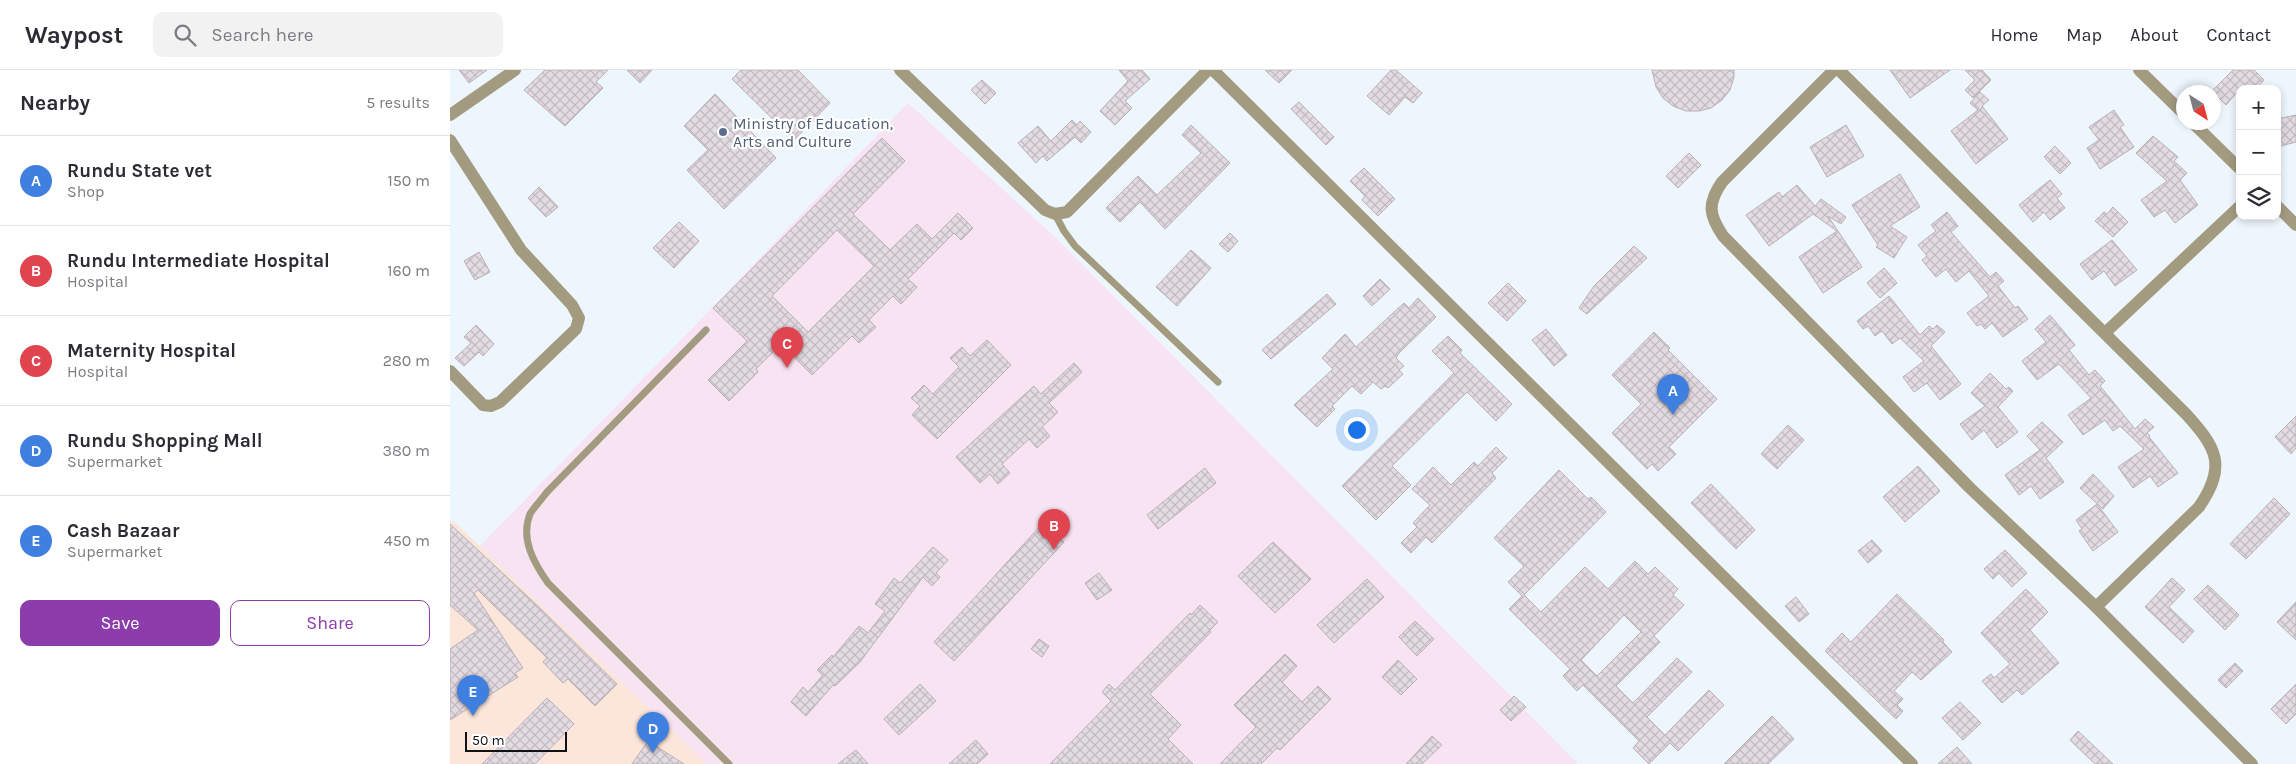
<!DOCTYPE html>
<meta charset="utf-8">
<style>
:root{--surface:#fff;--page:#f2f2f3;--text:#2b2b33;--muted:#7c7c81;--line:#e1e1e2;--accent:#8d3cac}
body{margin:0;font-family:Karla,sans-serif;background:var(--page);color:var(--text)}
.controls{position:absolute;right:15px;top:15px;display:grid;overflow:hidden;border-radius:10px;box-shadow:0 2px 8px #0003}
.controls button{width:45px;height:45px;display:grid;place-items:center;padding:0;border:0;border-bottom:1px solid var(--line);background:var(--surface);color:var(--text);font:25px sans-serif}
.compass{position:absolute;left:1726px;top:15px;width:45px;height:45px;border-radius:50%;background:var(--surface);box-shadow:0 2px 8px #0003;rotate:144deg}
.scale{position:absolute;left:15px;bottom:12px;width:102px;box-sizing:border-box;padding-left:5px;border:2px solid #0f1114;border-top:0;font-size:14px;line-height:18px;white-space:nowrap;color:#0f1114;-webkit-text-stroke:4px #fff;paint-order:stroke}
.you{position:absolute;left:906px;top:359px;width:18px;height:18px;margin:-12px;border:4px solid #fff;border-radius:50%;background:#1a73e8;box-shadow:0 0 0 8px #1a73e833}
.badge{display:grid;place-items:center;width:32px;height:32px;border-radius:50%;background:var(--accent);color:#fff;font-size:16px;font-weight:700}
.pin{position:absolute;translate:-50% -41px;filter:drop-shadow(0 1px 2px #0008)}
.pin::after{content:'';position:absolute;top:26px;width:18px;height:15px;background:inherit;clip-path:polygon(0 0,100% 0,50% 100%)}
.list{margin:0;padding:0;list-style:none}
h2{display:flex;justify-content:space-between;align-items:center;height:65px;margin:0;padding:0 20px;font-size:21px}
h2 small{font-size:16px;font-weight:400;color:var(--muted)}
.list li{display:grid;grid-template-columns:32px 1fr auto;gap:15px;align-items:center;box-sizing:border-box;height:90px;padding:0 20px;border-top:1px solid var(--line)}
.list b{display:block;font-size:19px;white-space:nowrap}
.list p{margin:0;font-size:16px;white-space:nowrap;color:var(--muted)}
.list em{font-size:16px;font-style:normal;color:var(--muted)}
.actions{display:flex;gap:10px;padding:15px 20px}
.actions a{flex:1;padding:11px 0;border:1px solid var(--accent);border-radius:10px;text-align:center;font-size:18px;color:var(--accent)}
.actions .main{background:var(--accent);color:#fff}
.icon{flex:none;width:28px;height:28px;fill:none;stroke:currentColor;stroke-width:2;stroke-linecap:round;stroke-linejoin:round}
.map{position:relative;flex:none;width:1846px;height:694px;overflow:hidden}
header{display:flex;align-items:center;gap:30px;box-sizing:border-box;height:70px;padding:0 25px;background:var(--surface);border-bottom:1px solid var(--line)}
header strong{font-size:24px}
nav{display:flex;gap:28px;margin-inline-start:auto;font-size:18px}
.search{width:350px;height:45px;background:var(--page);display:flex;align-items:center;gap:12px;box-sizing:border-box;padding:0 18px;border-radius:10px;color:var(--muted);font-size:19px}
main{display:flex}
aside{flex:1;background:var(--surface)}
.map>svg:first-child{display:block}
.commercial{fill:#fce5d9}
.medical{fill:#f8e3f2}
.building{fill:url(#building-cross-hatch);stroke:#b9b0b7;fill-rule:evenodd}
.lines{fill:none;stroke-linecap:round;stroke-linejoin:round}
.service{stroke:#a39b80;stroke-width:7}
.minor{stroke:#a39b80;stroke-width:12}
.service-dot{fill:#5c6f8a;stroke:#fff;stroke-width:2}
.labels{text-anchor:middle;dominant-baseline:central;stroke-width:4.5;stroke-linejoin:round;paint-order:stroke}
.service-label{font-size:16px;fill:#4e5e75;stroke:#fff;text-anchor:start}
</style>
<header>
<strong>Waypost</strong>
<div class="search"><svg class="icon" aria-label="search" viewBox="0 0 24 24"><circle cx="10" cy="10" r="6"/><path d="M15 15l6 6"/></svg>Search here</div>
<nav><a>Home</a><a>Map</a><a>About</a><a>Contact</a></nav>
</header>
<main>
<aside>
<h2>Nearby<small>5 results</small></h2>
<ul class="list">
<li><span class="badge" style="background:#3f7fe0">A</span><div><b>Rundu State vet</b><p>Shop</p></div><em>150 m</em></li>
<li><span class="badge" style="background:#e0444e">B</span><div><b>Rundu Intermediate Hospital</b><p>Hospital</p></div><em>160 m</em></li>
<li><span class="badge" style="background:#e0444e">C</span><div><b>Maternity Hospital</b><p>Hospital</p></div><em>280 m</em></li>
<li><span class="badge" style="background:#3f7fe0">D</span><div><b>Rundu Shopping Mall</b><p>Supermarket</p></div><em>380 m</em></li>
<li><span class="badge" style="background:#3f7fe0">E</span><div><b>Cash Bazaar</b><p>Supermarket</p></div><em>450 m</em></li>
</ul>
<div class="actions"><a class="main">Save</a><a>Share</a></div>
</aside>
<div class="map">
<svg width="1846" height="694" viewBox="0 0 1846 694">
<defs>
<pattern id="building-cross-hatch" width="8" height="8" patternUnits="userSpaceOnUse" patternTransform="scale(1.25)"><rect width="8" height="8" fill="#e4dbe2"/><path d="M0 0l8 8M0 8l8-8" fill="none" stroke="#c2bbc1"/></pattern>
</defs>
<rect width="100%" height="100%" fill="#edf5fd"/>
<polygon class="commercial" points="3,451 30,476 257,694 0,694 0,453"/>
<polygon class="medical" points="458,33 604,166 1128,694 257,694 30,476 256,244"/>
<g class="building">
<polygon points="9,0 37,0 19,13"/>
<polygon points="95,0 158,0 146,12 153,18 115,56 74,20"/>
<polygon points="177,0 202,0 190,13"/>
<polygon points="291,0 348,0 380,33 344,70 282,9"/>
<polygon points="669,0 692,0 700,9 675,31 682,38 665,55 650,41 678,11"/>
<polygon points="815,0 842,0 829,13"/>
<polygon points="941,0 946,0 972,23 963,33 955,27 939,45 917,26"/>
<polygon points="1202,0 1284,0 1284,7 1280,20 1272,30 1261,38 1249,41 1236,41 1223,36 1213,28 1206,17"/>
<polygon points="1440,0 1500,0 1460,28"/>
<polygon points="1515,0 1532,0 1541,10 1523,28 1515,20 1525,10"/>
<polygon points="1783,0 1804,0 1814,10 1806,19 1790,19 1776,35 1762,21"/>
<polygon points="532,10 546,23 535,34 521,20"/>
<polygon points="1530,22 1539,30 1532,36 1558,69 1526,94 1501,61 1528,40 1520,33"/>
<polygon points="265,24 326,88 274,139 237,100 258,80 234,56"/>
<polygon points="849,32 884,67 876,75 841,39"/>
<polygon points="1664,40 1674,55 1670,57 1684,77 1650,99 1637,78 1649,70 1639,57"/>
<polygon points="1846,45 1846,72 1827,77 1827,49"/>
<polygon points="622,50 627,55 630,51 641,62 631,73 625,67 597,91 593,86 586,93 568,73 588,56 601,71"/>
<polygon points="741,55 780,93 715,159 690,132 670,152 656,138 688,106 707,125 751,83 732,65"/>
<polygon points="1396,55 1414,86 1377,107 1360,77"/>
<polygon points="1703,66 1728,87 1724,91 1737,103 1730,110 1748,135 1725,153 1715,140 1704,147 1691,130 1717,111 1686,83"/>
<path d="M432 68 455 91 403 144 440 180 467 154 482 169 508 143 523 158 511 170 504 163 458 209 467 217 451 234 443 226 419 250 426 257 409 273 402 266 362 305 331 274 306 299 308 302 279 331 258 310 297 271 263 238ZM387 160 424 196 358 262 322 226Z"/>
<polygon points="1605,76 1621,93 1610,104 1594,87"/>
<polygon points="1239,83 1251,95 1228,118 1216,106"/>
<polygon points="914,98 945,129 928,146 912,130 915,126 900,111"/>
<polygon points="1450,104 1470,137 1440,156 1457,167 1444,188 1426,177 1428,175 1402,135"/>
<polygon points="1600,110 1612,124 1607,128 1615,138 1600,150 1594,142 1583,152 1569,135"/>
<polygon points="1347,115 1365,136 1371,129 1396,147 1391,154 1378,146 1412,197 1373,223 1349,187 1387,161 1363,144 1319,176 1296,145 1329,122 1332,127"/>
<polygon points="89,117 108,137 96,147 78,128"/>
<polygon points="1663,137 1678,152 1663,167 1645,151 1654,142 1657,144"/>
<polygon points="1497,142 1508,156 1501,162 1540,207 1546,202 1554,211 1548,216 1565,238 1568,236 1578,249 1553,267 1542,253 1535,259 1531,254 1527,256 1517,243 1539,226 1519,201 1506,212 1496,199 1486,207 1472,190 1477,186 1468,175 1486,161 1481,155"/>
<polygon points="229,152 249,171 224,198 203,178"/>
<polygon points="780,163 788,171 778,182 769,174"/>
<polygon points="1662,170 1687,200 1665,216 1654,201 1642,210 1630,194"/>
<polygon points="1184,176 1197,188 1137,244 1129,238 1144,216"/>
<polygon points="741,180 761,198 727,236 706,217"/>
<polygon points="29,182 40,202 25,210 14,191"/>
<polygon points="1434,198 1447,213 1430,228 1417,213"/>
<polygon points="930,209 940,219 922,236 913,226"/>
<polygon points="1058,213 1076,231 1057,251 1038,233"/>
<polygon points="877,224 886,234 821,289 812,280"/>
<polygon points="1439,226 1470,265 1479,256 1483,259 1487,255 1495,262 1481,276 1511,314 1490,330 1477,313 1464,322 1453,307 1474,291 1450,268 1442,274 1432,261 1425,266 1418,256 1413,259 1407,251"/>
<polygon points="968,228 986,247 949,283 946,288 954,296 949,300 953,304 938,318 935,316 931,319 923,312 911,324 902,316 882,336 885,339 867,357 844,335 883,299 872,288 895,264 906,277 954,233 959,238"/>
<polygon points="1600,245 1625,275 1619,280 1639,305 1645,300 1655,311 1650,316 1685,359 1695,349 1704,357 1697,363 1700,366 1699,367 1728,403 1708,417 1700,406 1683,418 1668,397 1694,379 1670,356 1663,361 1655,350 1633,365 1618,345 1641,328 1609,294 1587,310 1572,291 1596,272 1585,259"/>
<polygon points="26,255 44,274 33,286 29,282 14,296 5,288 21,273 14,267"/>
<polygon points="1096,259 1117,285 1104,296 1082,270"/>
<polygon points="1204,262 1220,278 1218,280 1267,329 1219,377 1226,384 1208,401 1202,394 1197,399 1162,363 1191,334 1162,305"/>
<polygon points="998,266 1012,280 1010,283 1062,334 1046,351 1017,322 942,396 961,415 926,450 892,416 1004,303 982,281"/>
<polygon points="537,270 561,295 487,369 462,345 470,336 461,328 474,315 483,324 509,297 500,288 512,277 520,286"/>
<polygon points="624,293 632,302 599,333 608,342 592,357 600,366 587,378 579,369 552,394 560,403 548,414 540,404 530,413 506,387 584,316 591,324"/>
<polygon points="1540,303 1556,319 1559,317 1563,321 1548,337 1568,362 1547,378 1534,360 1522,370 1510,354 1535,336 1521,323"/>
<polygon points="1846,346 1846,378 1841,384 1825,367"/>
<polygon points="1592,352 1613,372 1596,388 1614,412 1590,429 1581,416 1569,425 1555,405 1590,380 1577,366"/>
<polygon points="1338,355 1354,370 1327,399 1311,384"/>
<polygon points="1046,377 1057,388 1042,403 1046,408 982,473 976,467 961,483 951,473 967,457 963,453 980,435 962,419 983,397 1001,415 1024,392 1028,396"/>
<polygon points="1468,396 1490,421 1455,452 1433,427"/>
<polygon points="755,398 766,413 708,459 697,445"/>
<path d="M1109 400 1138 429 1141 427 1156 442 1074 525 1091 542 1135 497 1158 519 1185 491 1198 504 1205 497 1228 519 1223 525 1234 535 1204 566 1210 572 1166 616 1183 633 1227 588 1242 602 1197 647 1215 665 1259 620 1274 635 1228 681 1220 673 1199 694 1183 678 1189 671 1133 615 1127 621 1113 606 1120 599 1059 539 1072 526 1058 512 1074 496 1044 468ZM1174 545 1191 562 1147 606 1131 590Z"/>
<polygon points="1643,404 1664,426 1653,439 1630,418"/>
<polygon points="1261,414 1305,460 1286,479 1241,433"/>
<polygon points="1824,428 1840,444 1796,489 1780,474"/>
<polygon points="1647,434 1668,462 1643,481 1629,461 1632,459 1626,450"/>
<polygon points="593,453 614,472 504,591 484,572"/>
<polygon points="0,454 91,539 167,614 145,636 118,609 113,613 93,592 97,588 28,520 24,523 73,598 65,603 68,607 0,650 0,579 28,560 0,535"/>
<polygon points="1422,470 1432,481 1418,493 1408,481"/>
<polygon points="823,472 861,509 825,543 788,506"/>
<polygon points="483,477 498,490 486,503 490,507 482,516 473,507 410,592 385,616 383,615 356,646 341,632 353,617 358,622 373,605 367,600 382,585 383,587 409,556 418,563 435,541 425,534 444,508 450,513"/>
<polygon points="1555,480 1577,503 1562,517 1549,503 1543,509 1534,499"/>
<polygon points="649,503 662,520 647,530 635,513"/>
<polygon points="1722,508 1735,520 1719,537 1744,561 1733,573 1695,537"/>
<polygon points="917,509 934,527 884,573 867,555"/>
<polygon points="1758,515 1789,545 1775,560 1744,529"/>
<polygon points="1576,519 1598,542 1580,560 1609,593 1572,625 1567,620 1552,633 1532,611 1541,604 1544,608 1560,594 1531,563"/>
<polygon points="1447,524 1494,570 1493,572 1502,582 1471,610 1462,602 1444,621 1453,629 1447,635 1453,641 1446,649 1375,581 1392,563 1401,572"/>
<polygon points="1346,527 1359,544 1349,552 1335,536"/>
<polygon points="1846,532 1846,570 1827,552"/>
<polygon points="750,535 768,552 759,561 761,562 700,624 731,655 718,669 743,694 600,694 661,631 652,622 659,614 665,620 740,543 741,545"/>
<polygon points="965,551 984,569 967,586 949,567"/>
<polygon points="589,569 599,576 592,587 581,579"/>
<polygon points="835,584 847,596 832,612 852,632 868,616 881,629 830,680 827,678 811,694 770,694 806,657 784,635"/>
<polygon points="948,590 967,609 951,625 932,607"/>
<polygon points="1785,593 1793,601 1776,618 1768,610"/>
<polygon points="470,614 486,631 449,665 434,649"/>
<polygon points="1846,614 1846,644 1836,654 1821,639"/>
<polygon points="1064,626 1076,637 1061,651 1050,640"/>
<polygon points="97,628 124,654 85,694 32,694"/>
<polygon points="1510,632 1531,653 1513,670 1492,648"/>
<polygon points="1322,646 1344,669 1318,694 1274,694"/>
<polygon points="1628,661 1663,694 1645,694 1620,670"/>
<polygon points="982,666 992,675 972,694 956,694"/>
<polygon points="526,670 538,684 527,694 499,694"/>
<polygon points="198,671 234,694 182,694"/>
<polygon points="1507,677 1522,694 1488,694"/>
<polygon points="406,680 418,694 388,694"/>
</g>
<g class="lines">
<g class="service">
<polyline points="605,144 614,161 625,176 768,312"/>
<path d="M256 260 97 422C92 429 84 437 80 444 70 469 84 493 98 513L279 694"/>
</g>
<g class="minor">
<polyline points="450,0 595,140 605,144 617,142 758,0"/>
<polyline points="763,0 1462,694"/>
<path d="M1384 0 1272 112C1257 134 1259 145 1273 166L1520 418 1646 537 1802 694"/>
<path d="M1389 0 1736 344C1767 378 1777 396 1749 437L1646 537"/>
<polyline points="1689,0 1734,44"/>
<polyline points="0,45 65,0"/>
<polyline points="1742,52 1790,99"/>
<polyline points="0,70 71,180 122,235 129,248 126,259 50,332 41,336 33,335 0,301"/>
<polyline points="1827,136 1846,155"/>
<polyline points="1656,262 1790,136"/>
</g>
</g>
<circle class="service-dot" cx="273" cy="62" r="5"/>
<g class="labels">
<g class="service-label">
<text x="283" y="53">Ministry of Education,<tspan x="283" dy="18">Arts and Culture</tspan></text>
</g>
</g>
</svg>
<div class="controls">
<button>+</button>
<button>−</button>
<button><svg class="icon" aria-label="layers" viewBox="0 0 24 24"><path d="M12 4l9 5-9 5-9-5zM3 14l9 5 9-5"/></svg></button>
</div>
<svg class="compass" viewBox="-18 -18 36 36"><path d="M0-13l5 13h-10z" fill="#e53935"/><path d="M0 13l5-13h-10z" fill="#7c7c81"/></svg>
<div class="scale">50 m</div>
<div class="you"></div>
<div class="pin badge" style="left:1223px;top:345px;background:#3f7fe0">A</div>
<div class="pin badge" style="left:604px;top:480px;background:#e0444e">B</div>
<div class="pin badge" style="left:337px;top:298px;background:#e0444e">C</div>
<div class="pin badge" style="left:203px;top:683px;background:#3f7fe0">D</div>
<div class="pin badge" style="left:23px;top:646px;background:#3f7fe0">E</div>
</div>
</main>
